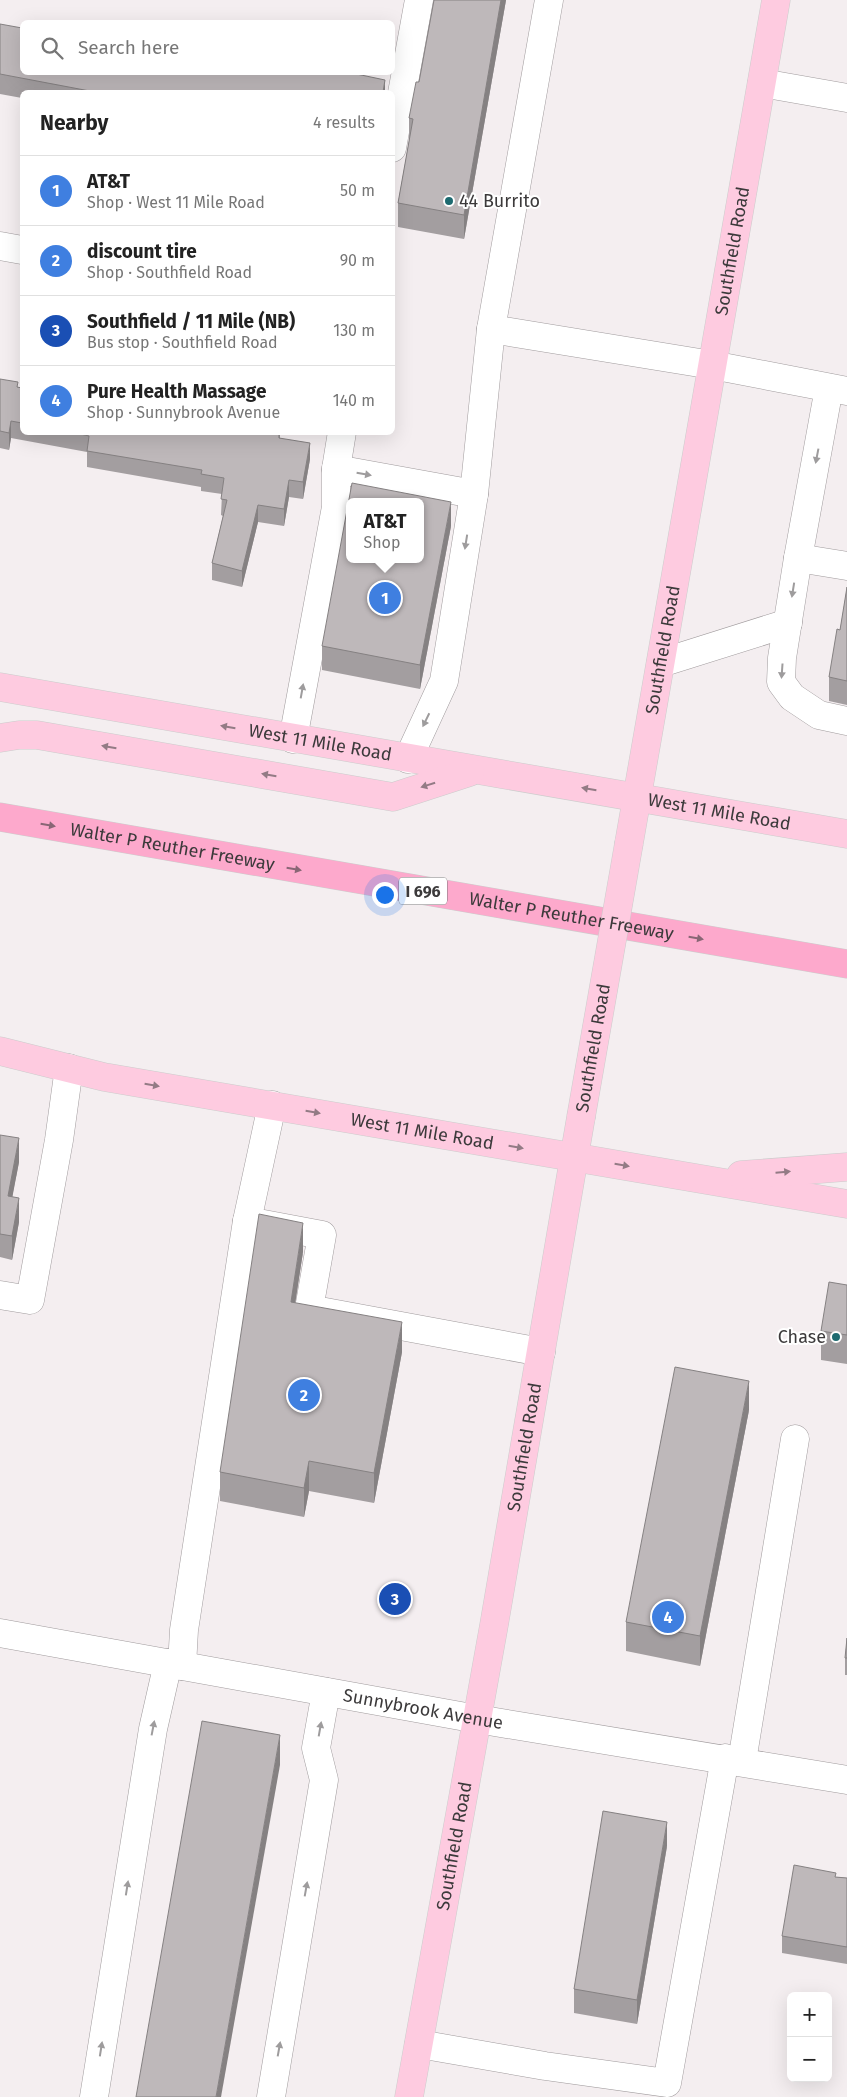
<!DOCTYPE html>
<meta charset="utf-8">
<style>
:root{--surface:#fff;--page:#f6f6f6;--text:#222;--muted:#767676;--line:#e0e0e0;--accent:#ea580c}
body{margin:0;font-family:"Fira Sans",sans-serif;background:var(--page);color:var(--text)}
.controls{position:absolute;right:15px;bottom:15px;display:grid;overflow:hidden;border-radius:8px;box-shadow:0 5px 20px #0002}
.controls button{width:45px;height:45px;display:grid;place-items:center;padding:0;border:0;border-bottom:1px solid var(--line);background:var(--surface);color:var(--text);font:25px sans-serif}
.you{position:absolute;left:384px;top:894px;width:18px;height:18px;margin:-12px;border:4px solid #fff;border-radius:50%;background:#1a73e8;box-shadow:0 0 0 8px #1a73e833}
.badge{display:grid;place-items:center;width:32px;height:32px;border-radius:50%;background:var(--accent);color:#fff;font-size:16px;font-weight:700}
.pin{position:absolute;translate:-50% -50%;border:2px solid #fff;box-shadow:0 1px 5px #0006}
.popup{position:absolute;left:346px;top:498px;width:78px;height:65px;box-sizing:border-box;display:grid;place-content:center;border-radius:8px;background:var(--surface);filter:drop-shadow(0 1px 4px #0005);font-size:16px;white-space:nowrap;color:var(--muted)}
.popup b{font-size:19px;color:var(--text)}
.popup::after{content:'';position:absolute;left:50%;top:100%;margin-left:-10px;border:10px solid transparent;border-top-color:var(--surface)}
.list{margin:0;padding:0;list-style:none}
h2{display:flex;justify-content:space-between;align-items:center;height:65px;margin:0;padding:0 20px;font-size:21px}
h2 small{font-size:16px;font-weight:400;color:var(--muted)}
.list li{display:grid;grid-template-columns:32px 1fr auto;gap:15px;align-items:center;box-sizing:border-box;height:70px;padding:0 20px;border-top:1px solid var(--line)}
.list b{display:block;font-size:19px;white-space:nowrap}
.list p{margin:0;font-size:16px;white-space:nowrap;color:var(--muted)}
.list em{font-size:16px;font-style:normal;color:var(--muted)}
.icon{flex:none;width:28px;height:28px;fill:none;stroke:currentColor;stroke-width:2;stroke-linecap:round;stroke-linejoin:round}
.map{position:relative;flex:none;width:847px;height:2097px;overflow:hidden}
.search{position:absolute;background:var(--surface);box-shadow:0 5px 20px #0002;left:20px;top:20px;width:375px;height:55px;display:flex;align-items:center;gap:12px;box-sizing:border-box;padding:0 18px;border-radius:8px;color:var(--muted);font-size:19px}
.panel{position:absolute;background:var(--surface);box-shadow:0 5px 20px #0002;left:20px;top:90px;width:375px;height:345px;border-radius:8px}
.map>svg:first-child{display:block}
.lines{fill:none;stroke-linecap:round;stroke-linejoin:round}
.minor-casing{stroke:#a09b9d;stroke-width:29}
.major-casing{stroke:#ccc;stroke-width:29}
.highway-casing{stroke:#ccc;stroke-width:29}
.minor{stroke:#fff;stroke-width:28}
.major{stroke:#fecbe0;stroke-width:28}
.highway{stroke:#fda9cc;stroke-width:28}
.major-bridge-casing{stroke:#ccc;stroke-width:29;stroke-linecap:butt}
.major-bridge{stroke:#fecbe0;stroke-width:28}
.wall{fill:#a39ea0}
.shaded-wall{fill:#858182}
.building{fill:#beb8ba;stroke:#858182;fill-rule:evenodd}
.oneway{fill:#9e9c9d}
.oneway2{fill:#937b85}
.oneway3{fill:#896675}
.poi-dot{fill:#1d6a70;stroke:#fff;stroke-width:2}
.labels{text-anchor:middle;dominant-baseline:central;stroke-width:4;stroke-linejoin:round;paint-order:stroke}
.shield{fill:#fff;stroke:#767576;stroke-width:1}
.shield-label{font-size:16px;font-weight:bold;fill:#3c3a3b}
.poi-label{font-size:18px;fill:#3c3a3b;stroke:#fff;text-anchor:start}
.street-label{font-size:18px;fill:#3c3a3b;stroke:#fff}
</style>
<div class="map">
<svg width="847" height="2097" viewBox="0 0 847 2097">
<rect width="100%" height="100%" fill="#f4eef0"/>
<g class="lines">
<defs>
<g id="minor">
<polyline points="762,83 847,98"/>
<polyline points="392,148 419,0"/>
<polyline points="0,246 22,250"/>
<polyline points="491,329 712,365 847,391"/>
<polyline points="829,388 798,558 782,658 781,682 792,697 819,715 847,721"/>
<polyline points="336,469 342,432"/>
<polyline points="798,558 847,566"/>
<polyline points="661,663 788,623"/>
<polyline points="293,739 336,507 336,469 474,494"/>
<polyline points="408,759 444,681 474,494 491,329 549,0"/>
<polyline points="247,1221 272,1105"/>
<polyline points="0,1295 30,1300 59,1140 69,1068"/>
<path id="s1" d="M0 1633 477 1719 847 1780"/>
<polyline points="182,1666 184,1630 247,1221 322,1235 309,1309 541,1352"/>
<polyline points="742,1761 795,1439"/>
<polyline points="419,2044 545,2066 667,2083 725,1758"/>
<polyline points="94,2097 153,1729 168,1663"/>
<polyline points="271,2097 324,1780 316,1748 326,1692"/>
</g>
<g id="major">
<path id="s2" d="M0 687 847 834"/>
<polyline points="0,738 19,735 37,735 393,797 470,772"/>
<path id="s3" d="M629 843 776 0"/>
<path id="s4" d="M0 1051 104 1077 847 1204"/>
<polyline points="741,1175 847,1167"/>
<path id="s5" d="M409 2097 494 1625 581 1117"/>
</g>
<g id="highway">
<path id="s6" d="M0 817 847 964"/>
</g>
</defs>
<use href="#minor" class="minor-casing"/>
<use href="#major" class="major-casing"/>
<use href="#highway" class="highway-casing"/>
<use href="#minor" class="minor"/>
<use href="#major" class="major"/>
<use href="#highway" class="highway"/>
<defs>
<g id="major-bridge">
<path id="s7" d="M581 1117 629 843"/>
</g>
</defs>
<use href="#major-bridge" class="major-bridge-casing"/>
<use href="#major-bridge" class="major-bridge"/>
</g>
<g class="wall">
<polygon points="434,0 506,0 464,239 398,227 398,203 409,141 409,118 419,82"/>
<polygon points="0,24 22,72 385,92 22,92 22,98 0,94"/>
<polygon points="0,379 18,387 22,388 22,432 280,432 280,438 310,459 303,499 289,497 284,526 258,522 242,587 212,580 212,563 223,516 221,515 222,494 201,491 201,487 87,467 87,452 11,438 9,450 0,448"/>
<polygon points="451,526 420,689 322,670 322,646"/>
<polygon points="847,587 847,705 829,701 829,677 840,630"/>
<polygon points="0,1135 19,1162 12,1197 19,1222 12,1260 0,1257"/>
<polygon points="303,1252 295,1303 402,1352 374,1503 309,1491 304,1517 220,1501 220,1472"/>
<polygon points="847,1285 847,1364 821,1360 821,1331"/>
<polygon points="749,1410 700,1666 626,1651 626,1622"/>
<polygon points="847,1638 847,1675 845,1675 845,1658"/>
<polygon points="667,1846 637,2024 574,2013 574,1989"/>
<polygon points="836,1877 847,1878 847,1964 782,1953 782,1936"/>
</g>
<g class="shaded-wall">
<polygon points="501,0 506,0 464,239 464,215"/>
<polygon points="385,80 385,92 383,92"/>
<polygon points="11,421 11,438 9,450 9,433"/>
<polygon points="310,443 310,459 303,499 303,482"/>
<polygon points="289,480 289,497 284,526 284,509"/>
<polygon points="451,502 451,526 420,689 420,665"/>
<polygon points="258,505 258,522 242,587 242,571"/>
<polygon points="19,1138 19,1162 8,1220 8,1196"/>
<polygon points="19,1198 19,1222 12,1260 12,1236"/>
<polygon points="303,1223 303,1252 291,1331 291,1302"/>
<polygon points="402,1322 402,1352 374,1503 374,1473"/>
<polygon points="749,1381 749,1410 700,1666 700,1636"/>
<polygon points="309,1461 309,1491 304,1517 304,1488"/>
<polygon points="280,1735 280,1765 221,2097 216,2097"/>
<polygon points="667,1822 667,1846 637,2024 637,2000"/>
</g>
<g class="building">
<polygon points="434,0 501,0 464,215 398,203 413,119 409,118 416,82 419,82"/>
<polygon points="0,24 22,28 22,72 238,72 244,74 244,72 347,72 385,80 383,92 95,92 0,74"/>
<polygon points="0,379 18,382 17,387 22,388 22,423 11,421 9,433 0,431"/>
<polygon points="72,432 279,432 279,438 310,443 303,482 289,480 284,509 258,505 242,571 212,563 227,500 221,499 224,478 201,474 202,470 87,451 89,436"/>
<path d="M352 483 451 502 420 665 322 646ZM350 502H420V559H350Z"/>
<polygon points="847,587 847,681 829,677 837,629 840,630"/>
<polygon points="0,1135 19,1138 8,1196 19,1198 12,1236 0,1234"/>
<polygon points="259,1214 303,1223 291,1302 402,1322 374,1473 309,1461 304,1488 220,1472"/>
<polygon points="829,1282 847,1285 847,1335 821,1331"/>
<polygon points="675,1367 749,1381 700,1636 626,1622"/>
<polygon points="847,1638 847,1658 845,1658"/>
<polygon points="202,1721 280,1735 216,2097 136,2097"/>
<polygon points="603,1811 667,1822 637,2000 574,1989"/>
<polygon points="794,1865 836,1873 835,1877 847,1878 847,1947 782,1936"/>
</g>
<defs><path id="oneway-solid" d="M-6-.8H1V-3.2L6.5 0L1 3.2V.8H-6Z" transform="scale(1.25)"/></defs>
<g class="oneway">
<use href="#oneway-solid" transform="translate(817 456) rotate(101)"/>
<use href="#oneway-solid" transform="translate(364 474) rotate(10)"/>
<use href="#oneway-solid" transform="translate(466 542) rotate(99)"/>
<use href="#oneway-solid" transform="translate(793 590) rotate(99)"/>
<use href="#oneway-solid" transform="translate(782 671) rotate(94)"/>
<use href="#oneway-solid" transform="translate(302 691) rotate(-80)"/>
<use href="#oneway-solid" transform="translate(426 720) rotate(116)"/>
<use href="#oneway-solid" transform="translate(153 1728) rotate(-79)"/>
<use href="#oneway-solid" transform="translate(320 1729) rotate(-80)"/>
<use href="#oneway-solid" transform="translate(127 1888) rotate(-81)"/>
<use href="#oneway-solid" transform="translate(306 1889) rotate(-80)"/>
<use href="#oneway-solid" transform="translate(101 2049) rotate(-81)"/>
<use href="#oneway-solid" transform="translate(279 2049) rotate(-80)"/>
</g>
<g class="oneway2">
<use href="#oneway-solid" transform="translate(228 727) rotate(-170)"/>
<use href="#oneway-solid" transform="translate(109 747) rotate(-170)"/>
<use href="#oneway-solid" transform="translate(269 775) rotate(-170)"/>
<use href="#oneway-solid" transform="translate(428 785) rotate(162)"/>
<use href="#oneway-solid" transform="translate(589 789) rotate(-170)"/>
<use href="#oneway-solid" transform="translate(152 1085) rotate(10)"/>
<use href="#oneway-solid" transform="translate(313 1112) rotate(10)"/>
<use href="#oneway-solid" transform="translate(516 1147) rotate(10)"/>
<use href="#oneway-solid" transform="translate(622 1165) rotate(10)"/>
<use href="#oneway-solid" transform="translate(783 1172) rotate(-5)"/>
</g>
<g class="oneway3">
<use href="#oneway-solid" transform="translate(48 825) rotate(10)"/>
<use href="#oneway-solid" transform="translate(294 869) rotate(10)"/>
<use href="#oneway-solid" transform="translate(696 938) rotate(10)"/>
</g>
<g class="poi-dot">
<circle cx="449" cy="201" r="5"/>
<circle cx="836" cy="1337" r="5"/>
</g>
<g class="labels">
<rect class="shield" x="399" y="877.5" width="48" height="27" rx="4"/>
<g class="shield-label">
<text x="423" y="891">I 696</text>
</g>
<g class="poi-label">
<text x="459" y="201">44 Burrito</text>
<text x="826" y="1337" text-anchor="end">Chase</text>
</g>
<g class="street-label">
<text stroke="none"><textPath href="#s3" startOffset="601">Southfield Road</textPath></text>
<text stroke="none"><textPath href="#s3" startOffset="196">Southfield Road</textPath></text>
<text stroke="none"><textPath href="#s2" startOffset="325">West 11 Mile Road</textPath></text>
<text stroke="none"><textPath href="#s2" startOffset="730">West 11 Mile Road</textPath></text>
<text stroke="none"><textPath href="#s6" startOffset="175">Walter P Reuther Freeway</textPath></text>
<text stroke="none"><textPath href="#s6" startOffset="580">Walter P Reuther Freeway</textPath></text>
<text stroke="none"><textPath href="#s7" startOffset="70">Southfield Road</textPath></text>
<text stroke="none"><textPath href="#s4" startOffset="430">West 11 Mile Road</textPath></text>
<text stroke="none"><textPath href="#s5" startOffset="660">Southfield Road</textPath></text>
<text stroke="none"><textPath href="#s1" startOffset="430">Sunnybrook Avenue</textPath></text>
<text stroke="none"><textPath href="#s5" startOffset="255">Southfield Road</textPath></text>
</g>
</g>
</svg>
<div class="controls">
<button>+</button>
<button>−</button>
</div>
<div class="you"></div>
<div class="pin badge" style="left:385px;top:598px;background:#3f7fe0">1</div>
<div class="popup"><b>AT&amp;T</b>Shop</div>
<div class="pin badge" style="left:304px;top:1395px;background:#3f7fe0">2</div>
<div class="pin badge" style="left:395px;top:1599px;background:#1a4fb4">3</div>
<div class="pin badge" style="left:668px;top:1617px;background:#3f7fe0">4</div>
<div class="search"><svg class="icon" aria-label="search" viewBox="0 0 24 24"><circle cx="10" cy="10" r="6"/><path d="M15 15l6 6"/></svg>Search here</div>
<section class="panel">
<h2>Nearby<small>4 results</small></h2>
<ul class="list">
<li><span class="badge" style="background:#3f7fe0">1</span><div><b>AT&amp;T</b><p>Shop · West 11 Mile Road</p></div><em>50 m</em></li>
<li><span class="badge" style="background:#3f7fe0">2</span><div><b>discount tire</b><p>Shop · Southfield Road</p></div><em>90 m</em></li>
<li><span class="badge" style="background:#1a4fb4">3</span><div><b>Southfield / 11 Mile (NB)</b><p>Bus stop · Southfield Road</p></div><em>130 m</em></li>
<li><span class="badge" style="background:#3f7fe0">4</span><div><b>Pure Health Massage</b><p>Shop · Sunnybrook Avenue</p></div><em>140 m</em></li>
</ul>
</section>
</div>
